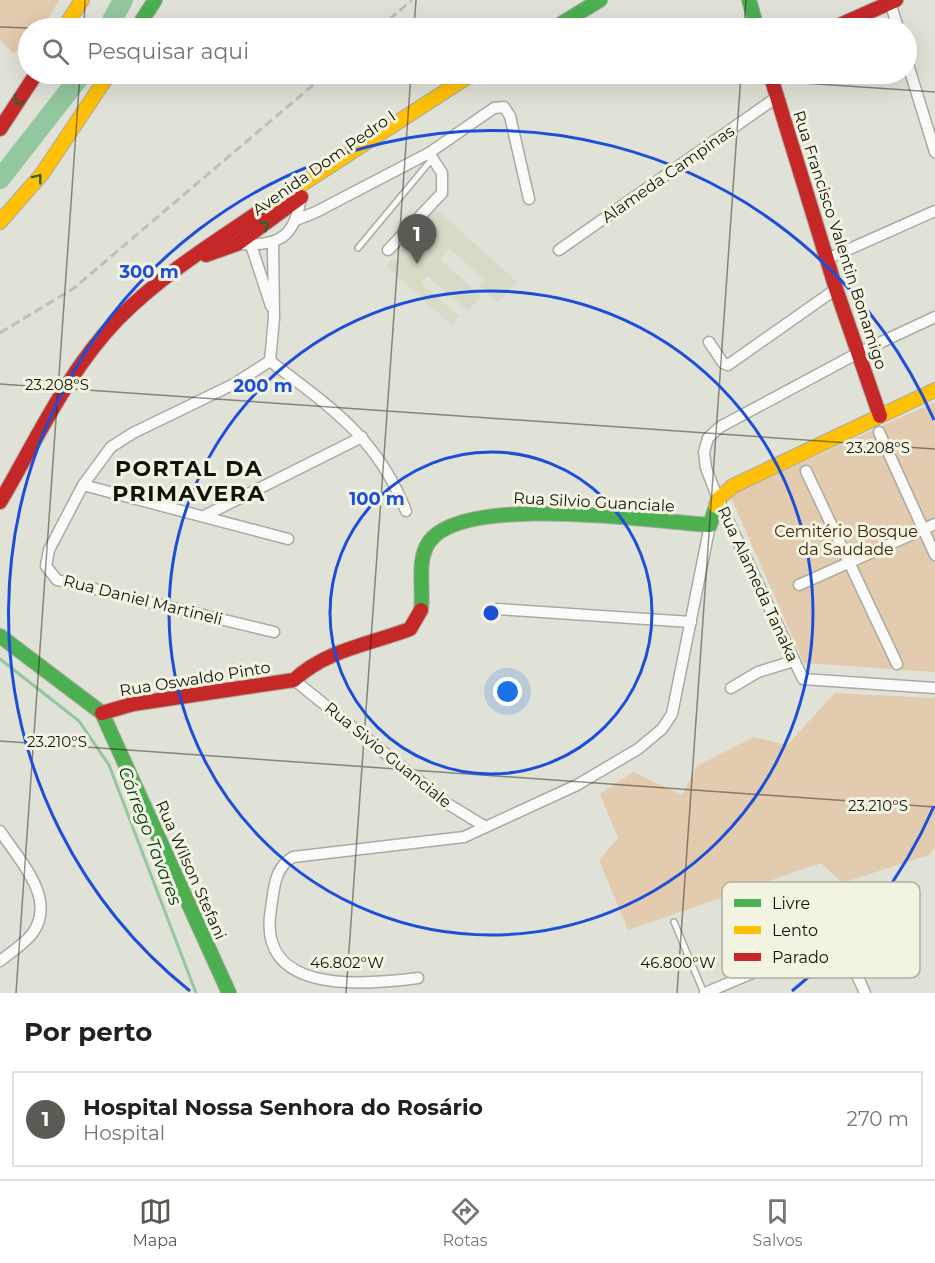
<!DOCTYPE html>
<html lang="pt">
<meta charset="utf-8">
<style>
:root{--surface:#fff;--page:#f6f6f6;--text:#202124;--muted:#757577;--line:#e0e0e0;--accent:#5b5b53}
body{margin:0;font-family:Montserrat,sans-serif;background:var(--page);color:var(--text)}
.you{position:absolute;left:508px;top:692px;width:21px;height:21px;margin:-15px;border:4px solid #fff;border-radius:50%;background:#1a73e8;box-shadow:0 0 0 9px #1a73e833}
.badge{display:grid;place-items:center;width:39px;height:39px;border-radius:50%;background:var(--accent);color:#fff;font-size:20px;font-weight:700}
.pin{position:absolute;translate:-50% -50px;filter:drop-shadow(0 2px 3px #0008)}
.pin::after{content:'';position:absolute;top:32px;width:21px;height:18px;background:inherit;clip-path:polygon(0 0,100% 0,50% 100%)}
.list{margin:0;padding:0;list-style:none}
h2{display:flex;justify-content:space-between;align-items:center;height:78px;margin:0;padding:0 24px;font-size:26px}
h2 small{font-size:20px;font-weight:400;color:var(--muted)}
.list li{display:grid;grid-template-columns:39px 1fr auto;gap:18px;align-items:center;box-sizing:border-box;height:96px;margin:0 12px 12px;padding:0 12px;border:2px solid var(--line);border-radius:0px}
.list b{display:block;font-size:22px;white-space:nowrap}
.list p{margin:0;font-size:20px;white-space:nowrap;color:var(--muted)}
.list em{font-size:20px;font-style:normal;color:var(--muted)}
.icon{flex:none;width:33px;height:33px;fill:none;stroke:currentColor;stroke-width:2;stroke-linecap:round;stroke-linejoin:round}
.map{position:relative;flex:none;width:935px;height:993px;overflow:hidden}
.search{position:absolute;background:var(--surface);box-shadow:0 6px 24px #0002;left:18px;right:18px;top:18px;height:66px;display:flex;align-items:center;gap:15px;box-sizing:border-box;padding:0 21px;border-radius:33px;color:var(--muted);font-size:22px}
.sheet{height:186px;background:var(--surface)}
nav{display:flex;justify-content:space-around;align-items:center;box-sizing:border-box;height:84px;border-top:2px solid var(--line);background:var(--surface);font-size:16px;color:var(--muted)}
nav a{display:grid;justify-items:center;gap:3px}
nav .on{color:var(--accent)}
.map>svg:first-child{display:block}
.built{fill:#d9dac6}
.green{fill:#e2cbaf}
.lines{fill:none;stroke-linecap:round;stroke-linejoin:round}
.stream{stroke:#93c79f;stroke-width:3}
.river{stroke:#93c79f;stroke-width:20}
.lane-casing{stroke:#a9aaa2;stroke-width:8}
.street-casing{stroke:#a9aaa2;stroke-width:13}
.fast-casing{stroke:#a9aaa2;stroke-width:16}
.slow-casing{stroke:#a9aaa2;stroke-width:16}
.jam-casing{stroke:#a9aaa2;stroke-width:16}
.lane{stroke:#fafbf9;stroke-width:5}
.street{stroke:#fafbf9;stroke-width:10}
.fast{stroke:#4caf50;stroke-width:14}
.slow{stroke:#ffc107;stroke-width:14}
.jam{stroke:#c62828;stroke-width:14}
.rail{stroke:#bebebb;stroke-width:3;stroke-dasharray:9 4.5;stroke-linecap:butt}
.oneway{stroke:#30612e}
.ticks{fill:none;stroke:#13130c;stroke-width:1.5;stroke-opacity:0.45}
.ring{fill:none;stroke:#1d4ed8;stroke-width:3}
.labels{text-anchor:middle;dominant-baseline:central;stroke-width:6;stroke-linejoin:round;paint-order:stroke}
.street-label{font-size:16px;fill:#13130c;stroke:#f2f3e0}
.park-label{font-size:16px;fill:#3f270b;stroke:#f2f3e0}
.water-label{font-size:18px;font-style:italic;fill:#003b1a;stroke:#f2f3e0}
.district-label{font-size:22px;font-weight:bold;letter-spacing:1.5px;fill:#13130c;stroke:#f2f3e0}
.key{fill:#f2f3e0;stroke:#afb0a0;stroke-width:1.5}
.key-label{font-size:16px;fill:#13130c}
.ticks-label{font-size:15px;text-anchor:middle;fill:#13130c;stroke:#f2f3e0;stroke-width:6;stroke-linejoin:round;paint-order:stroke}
.centre{fill:#1d4ed8;stroke:#f2f3e0;stroke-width:3}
.ring-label{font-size:18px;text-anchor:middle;font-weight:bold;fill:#1d4ed8;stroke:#f2f3e0;stroke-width:6;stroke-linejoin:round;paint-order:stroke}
</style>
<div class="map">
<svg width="935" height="993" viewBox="0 0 935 993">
<rect width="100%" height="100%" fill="#e1e2d7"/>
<polygon class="built" points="432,205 517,282 498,303 478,286 484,279 449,248 440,259 481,296 468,311 427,276 421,283 459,316 452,325 386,266 393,258 397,261 399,258 391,250"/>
<g class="green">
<polygon points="0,0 59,0 43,28 28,28 28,46 13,53 0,40"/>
<polygon points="935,402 935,672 804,663 730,495"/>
<polygon points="835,693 935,698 935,847 929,855 842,883 821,863 628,930 599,860 618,838 600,794 633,772 682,795 697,766 753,737 787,745"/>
</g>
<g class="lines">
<polyline class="stream" points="0,659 79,721 109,765 196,993"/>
<g class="river">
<polyline points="108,28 123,0"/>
<polyline points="0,179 82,74"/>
</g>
<defs>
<g id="lane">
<polyline points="358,248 432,159"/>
<polyline points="674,922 704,993"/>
</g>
<g id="street">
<polyline points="890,2 898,28"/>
<polyline points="906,58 935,152"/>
<polyline points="429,153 494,108 504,107 510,116 529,199"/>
<polyline points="296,220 316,212 429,153 442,173 442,193 388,250"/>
<path d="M236 244C277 247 296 239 301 195"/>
<polyline points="251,245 271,306"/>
<polyline points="559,250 777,97"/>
<polyline points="827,259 935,211"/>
<polyline points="935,317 858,353 720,427 708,438 704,452 706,468 718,499 803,679 935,688"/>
<polyline points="709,342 723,363 728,365 836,289"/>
<polyline points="270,361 234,384 133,433 111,447 83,485 49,550 46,566 57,580 274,632"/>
<path d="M270 361C330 407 377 437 406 511"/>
<polyline points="270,361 274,318 273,244"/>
<polyline points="879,432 935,555"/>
<polyline points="806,471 897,664"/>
<polyline points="83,485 288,539"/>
<polyline points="206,515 362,437"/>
<polyline points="799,585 935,524"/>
<polyline points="498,609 691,622"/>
<polyline points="294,680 448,804 484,826"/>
<polyline points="731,688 758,672 794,661"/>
<path d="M0 831C19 860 58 899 32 934 24 944 10 953 0 961"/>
<path d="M418 978C357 986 256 993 271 909 274 889 274 868 293 857L464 837 577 785 638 749 662 729 672 714 710 525"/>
<path d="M705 993C738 980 803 946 838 957 853 962 859 980 865 993"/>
</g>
<g id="fast">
<polyline points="749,0 757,28"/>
<polyline points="137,28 155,0"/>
<polyline points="554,28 600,0"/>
<path d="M421 610C424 589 416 561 429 542 463 493 653 521 710 525L716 506"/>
<polyline points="0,636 102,713 229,993"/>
</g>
<g id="slow">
<polyline points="64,28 82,0"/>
<polyline points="259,212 472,74"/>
<polyline points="0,222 42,174 109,74"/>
<polyline points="716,506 718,499 733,486 935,390"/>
</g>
<g id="jam">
<polyline points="833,28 896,0"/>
<polyline points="770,74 836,289 880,416"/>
<polyline points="0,129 36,74"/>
<polyline points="206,255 237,244 301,197"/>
<path d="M0 502C36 441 67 372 117 320 158 278 210 245 259 212"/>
<path d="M102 713 133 704 294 680C326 650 370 644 410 629L421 610"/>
</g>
</defs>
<use href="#lane" class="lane-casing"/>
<use href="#street" class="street-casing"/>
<use href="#fast" class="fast-casing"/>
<use href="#slow" class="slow-casing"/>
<use href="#jam" class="jam-casing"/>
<use href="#lane" class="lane"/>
<use href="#street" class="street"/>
<use href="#fast" class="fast"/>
<use href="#slow" class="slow"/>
<use href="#jam" class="jam"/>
<g class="rail">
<polyline points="379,28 412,0"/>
<polyline points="0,333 74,288 326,74"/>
</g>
</g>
<defs><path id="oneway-chevron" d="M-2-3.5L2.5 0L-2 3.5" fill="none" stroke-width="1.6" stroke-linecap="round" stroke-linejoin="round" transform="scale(1.5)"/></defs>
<g class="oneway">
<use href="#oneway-chevron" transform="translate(18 101) rotate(124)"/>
<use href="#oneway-chevron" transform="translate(38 178) rotate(-52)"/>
<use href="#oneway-chevron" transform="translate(265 225) rotate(-33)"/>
</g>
<path class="ticks" d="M0 27 29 28M84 28 85 0M414 28 416 0M744 28 746 0M672 74 935 92M0 384 935 449M0 741 935 807M16 993 80 74M346 993 411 74M677 993 741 74"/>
<g class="ring">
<circle cx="491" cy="613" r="161"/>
<circle cx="491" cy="613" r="322"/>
<path d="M934 806A483 483 0 0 1 792 991M190 991A483 483 0 1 1 934 420"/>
</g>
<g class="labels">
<g class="street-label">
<text transform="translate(324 163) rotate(-35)">Avenida Dom Pedro I</text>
<text transform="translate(668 174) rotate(-35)">Alameda Campinas</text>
<text transform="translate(840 240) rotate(72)">Rua Francisco Valentin Bonamigo</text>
<text transform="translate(594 502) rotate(3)">Rua Silvio Guanciale</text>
<text transform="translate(758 584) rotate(65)">Rua Alameda Tanaka</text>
<text transform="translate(143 600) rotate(14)">Rua Daniel Martineli</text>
<text transform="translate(195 679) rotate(-9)">Rua Oswaldo Pinto</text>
<text transform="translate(388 755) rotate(39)">Rua Sivio Guanciale</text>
<text transform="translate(191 870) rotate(66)">Rua Wilson Stefani</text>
</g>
<g class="park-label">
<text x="846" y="531">Cemitério Bosque<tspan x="846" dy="18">da Saudade</tspan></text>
</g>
<g class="water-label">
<text transform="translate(150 836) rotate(69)">Córrego Tavares</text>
</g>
<g class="district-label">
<text x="189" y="468">PORTAL DA<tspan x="189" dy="25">PRIMAVERA</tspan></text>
</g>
</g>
<rect x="722" y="882" width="198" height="96" rx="9" class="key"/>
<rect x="734" y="899" width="27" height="8" fill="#4caf50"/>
<rect x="734" y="926" width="27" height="8" fill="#ffc107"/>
<rect x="734" y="953" width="27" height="8" fill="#c62828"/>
<g class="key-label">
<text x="772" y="909">Livre</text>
<text x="772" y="936">Lento</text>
<text x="772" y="963">Parado</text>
</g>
<g class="ticks-label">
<text x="57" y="390">23.208°S</text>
<text x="878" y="453">23.208°S</text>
<text x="57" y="747">23.210°S</text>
<text x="878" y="811">23.210°S</text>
<text x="347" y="968">46.802°W</text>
<text x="678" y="968">46.800°W</text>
</g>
<circle cx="491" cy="613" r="9" class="centre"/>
<g class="ring-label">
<text x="149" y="278">300 m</text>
<text x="263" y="392">200 m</text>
<text x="377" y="505">100 m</text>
</g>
</svg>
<div class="you"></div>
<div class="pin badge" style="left:417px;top:264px">1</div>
<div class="search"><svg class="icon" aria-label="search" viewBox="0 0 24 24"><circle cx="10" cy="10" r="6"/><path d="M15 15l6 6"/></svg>Pesquisar aqui</div>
</div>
<section class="sheet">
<h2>Por perto<small></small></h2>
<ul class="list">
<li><span class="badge">1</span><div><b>Hospital Nossa Senhora do Rosário</b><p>Hospital</p></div><em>270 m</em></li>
</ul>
</section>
<nav>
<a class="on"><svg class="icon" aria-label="map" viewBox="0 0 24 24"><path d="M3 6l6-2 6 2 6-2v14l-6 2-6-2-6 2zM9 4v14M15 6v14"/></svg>Mapa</a>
<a><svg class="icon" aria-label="directions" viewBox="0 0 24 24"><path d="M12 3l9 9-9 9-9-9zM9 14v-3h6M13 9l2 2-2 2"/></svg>Rotas</a>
<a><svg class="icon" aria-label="saved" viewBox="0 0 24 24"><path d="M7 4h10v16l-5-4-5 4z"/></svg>Salvos</a>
</nav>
